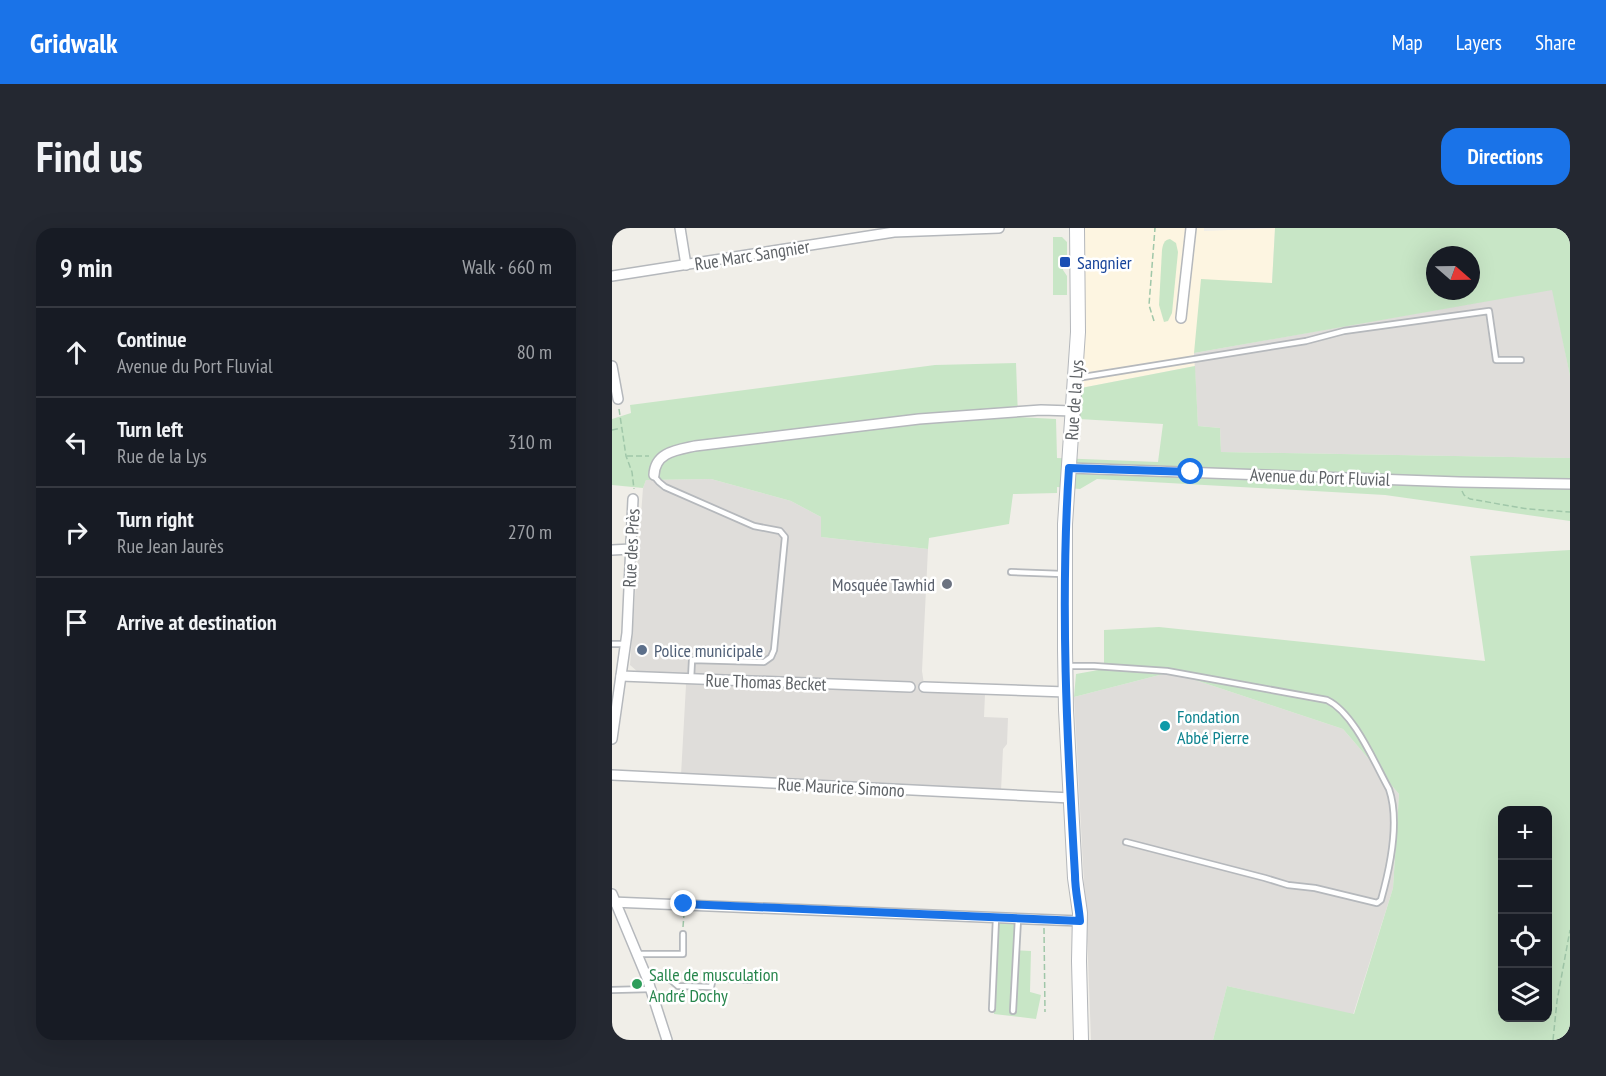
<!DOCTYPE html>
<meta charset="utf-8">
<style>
:root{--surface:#171b24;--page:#242831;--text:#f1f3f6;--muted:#9ea1a6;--line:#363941;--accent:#1a73e8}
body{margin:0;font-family:"PT Sans Narrow",sans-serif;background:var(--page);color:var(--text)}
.controls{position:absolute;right:18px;bottom:18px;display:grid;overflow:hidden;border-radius:12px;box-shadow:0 6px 24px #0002}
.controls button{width:54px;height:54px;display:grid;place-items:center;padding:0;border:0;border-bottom:2px solid var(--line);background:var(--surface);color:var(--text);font:30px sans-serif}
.compass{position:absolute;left:814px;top:18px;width:54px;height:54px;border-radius:50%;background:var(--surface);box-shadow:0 6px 24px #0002;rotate:110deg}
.stop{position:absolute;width:18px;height:18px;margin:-14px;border:4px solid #1a73e8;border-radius:50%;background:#fff}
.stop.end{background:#1a73e8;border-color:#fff;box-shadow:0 2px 6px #0008}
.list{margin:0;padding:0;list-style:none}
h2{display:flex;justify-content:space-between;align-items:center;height:78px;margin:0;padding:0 24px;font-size:26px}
h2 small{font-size:20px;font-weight:400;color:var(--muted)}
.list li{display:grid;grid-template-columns:39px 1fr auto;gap:18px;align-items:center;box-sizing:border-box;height:90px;padding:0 24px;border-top:2px solid var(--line)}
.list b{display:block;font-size:22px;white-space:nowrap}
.list p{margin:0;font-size:20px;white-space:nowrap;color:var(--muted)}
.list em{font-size:20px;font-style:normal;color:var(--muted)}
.icon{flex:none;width:33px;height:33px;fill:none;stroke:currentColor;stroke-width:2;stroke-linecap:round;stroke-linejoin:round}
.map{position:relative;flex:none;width:958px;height:812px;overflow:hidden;border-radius:18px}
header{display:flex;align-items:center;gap:36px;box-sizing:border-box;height:84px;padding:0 30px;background:var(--accent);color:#fff}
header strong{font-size:28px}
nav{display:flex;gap:33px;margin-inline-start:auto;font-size:21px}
.intro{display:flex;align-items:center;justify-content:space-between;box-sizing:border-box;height:144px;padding:0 36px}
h1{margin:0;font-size:42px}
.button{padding:15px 27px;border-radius:18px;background:var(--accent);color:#fff;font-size:21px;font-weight:700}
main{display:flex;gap:36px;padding:0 36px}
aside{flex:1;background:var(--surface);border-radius:18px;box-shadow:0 6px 24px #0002}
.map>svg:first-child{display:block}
.commercial{fill:#fdf5e1}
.industrial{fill:#dfddda}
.green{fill:#c8e6c6;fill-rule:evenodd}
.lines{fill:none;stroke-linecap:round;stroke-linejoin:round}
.service-casing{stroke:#b5b8bc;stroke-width:8}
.minor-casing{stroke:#b5b8bc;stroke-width:12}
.secondary-casing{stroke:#b4b7bb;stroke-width:16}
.path{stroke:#a0c7a9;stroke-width:1.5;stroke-dasharray:6 3;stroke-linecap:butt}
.service{stroke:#fff;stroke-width:4.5}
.minor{stroke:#fff;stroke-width:9}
.secondary{stroke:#fff;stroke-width:14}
.route{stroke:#1a73e8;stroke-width:8}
.transit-dot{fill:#1a4fb4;stroke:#fff;stroke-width:2}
.worship-dot{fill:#6b7280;stroke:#fff;stroke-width:2}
.service-dot{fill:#5c6f8a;stroke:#fff;stroke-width:2}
.culture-dot{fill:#0f9aa8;stroke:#fff;stroke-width:2}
.leisure-dot{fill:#2e9e5b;stroke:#fff;stroke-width:2}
.labels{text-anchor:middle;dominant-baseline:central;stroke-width:5;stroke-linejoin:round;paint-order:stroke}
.street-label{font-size:18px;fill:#5f6367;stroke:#fff}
.transit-label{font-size:18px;fill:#164399;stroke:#fff;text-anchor:start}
.worship-label{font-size:18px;fill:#5b616d;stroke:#fff;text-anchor:end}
.service-label{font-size:18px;fill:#4e5e75;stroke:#fff;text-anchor:start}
.culture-label{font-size:18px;fill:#0d838f;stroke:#fff;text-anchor:start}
.leisure-label{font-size:18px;fill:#27864d;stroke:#fff;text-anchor:start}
</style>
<header>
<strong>Gridwalk</strong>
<nav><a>Map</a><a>Layers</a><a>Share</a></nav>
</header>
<div class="intro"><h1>Find us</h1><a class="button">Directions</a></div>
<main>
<aside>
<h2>9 min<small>Walk · 660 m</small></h2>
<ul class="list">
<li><svg class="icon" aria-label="ahead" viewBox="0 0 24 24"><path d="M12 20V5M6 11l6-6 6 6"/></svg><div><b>Continue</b><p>Avenue du Port Fluvial</p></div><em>80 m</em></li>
<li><svg class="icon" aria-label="left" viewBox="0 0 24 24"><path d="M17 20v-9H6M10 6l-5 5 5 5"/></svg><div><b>Turn left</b><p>Rue de la Lys</p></div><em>310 m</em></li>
<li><svg class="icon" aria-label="right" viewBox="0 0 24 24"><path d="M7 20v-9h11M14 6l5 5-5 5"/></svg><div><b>Turn right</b><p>Rue Jean Jaurès</p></div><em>270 m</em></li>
<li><svg class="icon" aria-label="arrive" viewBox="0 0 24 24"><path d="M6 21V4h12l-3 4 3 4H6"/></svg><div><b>Arrive at destination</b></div></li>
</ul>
</aside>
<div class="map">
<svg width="958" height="812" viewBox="0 0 958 812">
<rect width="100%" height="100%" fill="#f0eee8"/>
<polygon class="commercial" points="473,0 592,0 592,3 663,0 660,55 582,125 583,138 469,160"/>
<g class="industrial">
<polygon points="941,61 958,148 958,230 609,224 608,200 586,198 582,125"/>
<polygon points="99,251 179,273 209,289 209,309 316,321 310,443 313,463 373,466 372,489 396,490 395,516 391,521 389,563 69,547 74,457 72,446 26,444 18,437 31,260 34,252"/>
<polygon points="559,444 731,501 787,566 781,660 741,787 615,758 601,812 479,812 476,730 462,469"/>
</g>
<g class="green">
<path d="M663 0H958V148L940 62 582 125 589 51 660 55ZM823 27H859V63H823Z"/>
<polygon points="441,9 450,9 455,14 455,28 451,32 451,42 455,48 455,67 441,67"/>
<path d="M558 11 564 15 566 24 560 85 556 93 552 94 547 77 550 22C551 16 552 12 558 11Z"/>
<polygon points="404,135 406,189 444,191 445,230 546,234 551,196 467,191 469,160 583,138 586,198 608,200 609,224 958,230 958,293 773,267 485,251 468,261 445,259 445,265 401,266 397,296 317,310 316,321 209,309 209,289 179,273 99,251 34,252 31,260 0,257 0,191 19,185 18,177 323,137"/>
<path d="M958 322V812H601L615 758 742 786 781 660 787 566 731 501 559 444 462 469 464 446 492 441V402L547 399 873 433 858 328ZM891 582H936V790H891Z"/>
<polygon points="386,693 403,695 401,722 419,723 418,764 429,767 424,791 382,786"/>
</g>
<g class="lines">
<defs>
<g id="service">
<polyline points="465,150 694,113 732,103 877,83 884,132 909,132"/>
<polyline points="42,248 47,254 53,259 142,298 168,303 173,309 162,422 159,429 152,434 80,432 79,451"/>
<polyline points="399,344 450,346"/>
<polyline points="0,416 13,416"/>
<path d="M456 438H482L555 443 715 472C742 485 762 534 777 561 788 593 778 640 769 672L765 675 703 660 676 657 653 650 514 614"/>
<polyline points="25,726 71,726 71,706"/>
<polyline points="35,750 44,746 52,746 66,758 99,759 101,750 139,752"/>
<polyline points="0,762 39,761"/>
<polyline points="380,781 384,690"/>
<polyline points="401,783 406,691"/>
</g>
<g id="minor">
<polyline points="68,0 74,37"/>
<polyline points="0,48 282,4 387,0"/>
<polyline points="569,90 579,0"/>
<polyline points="0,138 6,171"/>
<polyline points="457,240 847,254 958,256"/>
<path d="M42 247C43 224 65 222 83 218L307 191 429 182 461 183"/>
<polyline points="0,322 19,321"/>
<polyline points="9,448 298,459"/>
<polyline points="312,459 454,464"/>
<polyline points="0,511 15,405 21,271"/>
<polyline points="0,547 459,570"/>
<polyline points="0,666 35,750 55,812"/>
<polyline points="0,674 468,693"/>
</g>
<polyline id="secondary" points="465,0 466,104 453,296 453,422 454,482 463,650 468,685 467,733 469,812"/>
</defs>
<use href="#service" class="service-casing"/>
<use href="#minor" class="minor-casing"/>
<use href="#secondary" class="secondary-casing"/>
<g class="path">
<polyline points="542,93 537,77 543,0"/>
<polyline points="7,181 14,228 20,244 22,261"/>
<polyline points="0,202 9,200"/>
<polyline points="15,228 37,228"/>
<polyline points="850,263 852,267 858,271 916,281 958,284"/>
<polyline points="71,699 72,686"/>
<polyline points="432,700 433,784"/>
<polyline points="941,812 945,773 958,702"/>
</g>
<use href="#service" class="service"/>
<use href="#minor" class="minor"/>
<use href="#secondary" class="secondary"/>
</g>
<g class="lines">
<path class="route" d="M72 676 468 693C467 678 463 663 463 647 455 512 448 376 457 240L579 244"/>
</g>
<rect class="transit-dot" x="447" y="28" width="12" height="12" rx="3"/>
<circle class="worship-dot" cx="335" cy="356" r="6"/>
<circle class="service-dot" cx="30" cy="422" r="6"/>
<circle class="culture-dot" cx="553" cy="498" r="6"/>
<circle class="leisure-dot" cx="25" cy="756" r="6"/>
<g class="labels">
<g class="street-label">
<text transform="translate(140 27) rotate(-9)">Rue Marc Sangnier</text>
<text transform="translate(462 172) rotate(-86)">Rue de la Lys</text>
<text transform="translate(708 249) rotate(2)">Avenue du Port Fluvial</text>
<text transform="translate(19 320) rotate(-87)">Rue des Près</text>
<text transform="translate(154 454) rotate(2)">Rue Thomas Becket</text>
<text transform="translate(229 559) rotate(3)">Rue Maurice Simono</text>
</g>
<g class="transit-label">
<text x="465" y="34">Sangnier</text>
</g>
<g class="worship-label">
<text x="323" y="356">Mosquée Tawhid</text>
</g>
<g class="service-label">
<text x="42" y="422">Police municipale</text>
</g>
<g class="culture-label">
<text x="565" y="488">Fondation<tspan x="565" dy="21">Abbé Pierre</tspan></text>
</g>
<g class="leisure-label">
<text x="37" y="746">Salle de musculation<tspan x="37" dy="21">André Dochy</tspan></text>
</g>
</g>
</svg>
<div class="controls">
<button>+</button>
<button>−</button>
<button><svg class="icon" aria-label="locate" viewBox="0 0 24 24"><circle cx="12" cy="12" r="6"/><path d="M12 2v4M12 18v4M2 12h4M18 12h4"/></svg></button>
<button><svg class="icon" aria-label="layers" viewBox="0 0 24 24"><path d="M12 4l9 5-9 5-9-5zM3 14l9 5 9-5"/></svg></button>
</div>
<svg class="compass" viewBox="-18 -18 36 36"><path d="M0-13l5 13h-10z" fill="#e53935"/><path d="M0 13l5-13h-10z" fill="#9ea1a6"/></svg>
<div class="stop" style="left:579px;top:244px"></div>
<div class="stop end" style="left:72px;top:676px"></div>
</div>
</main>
